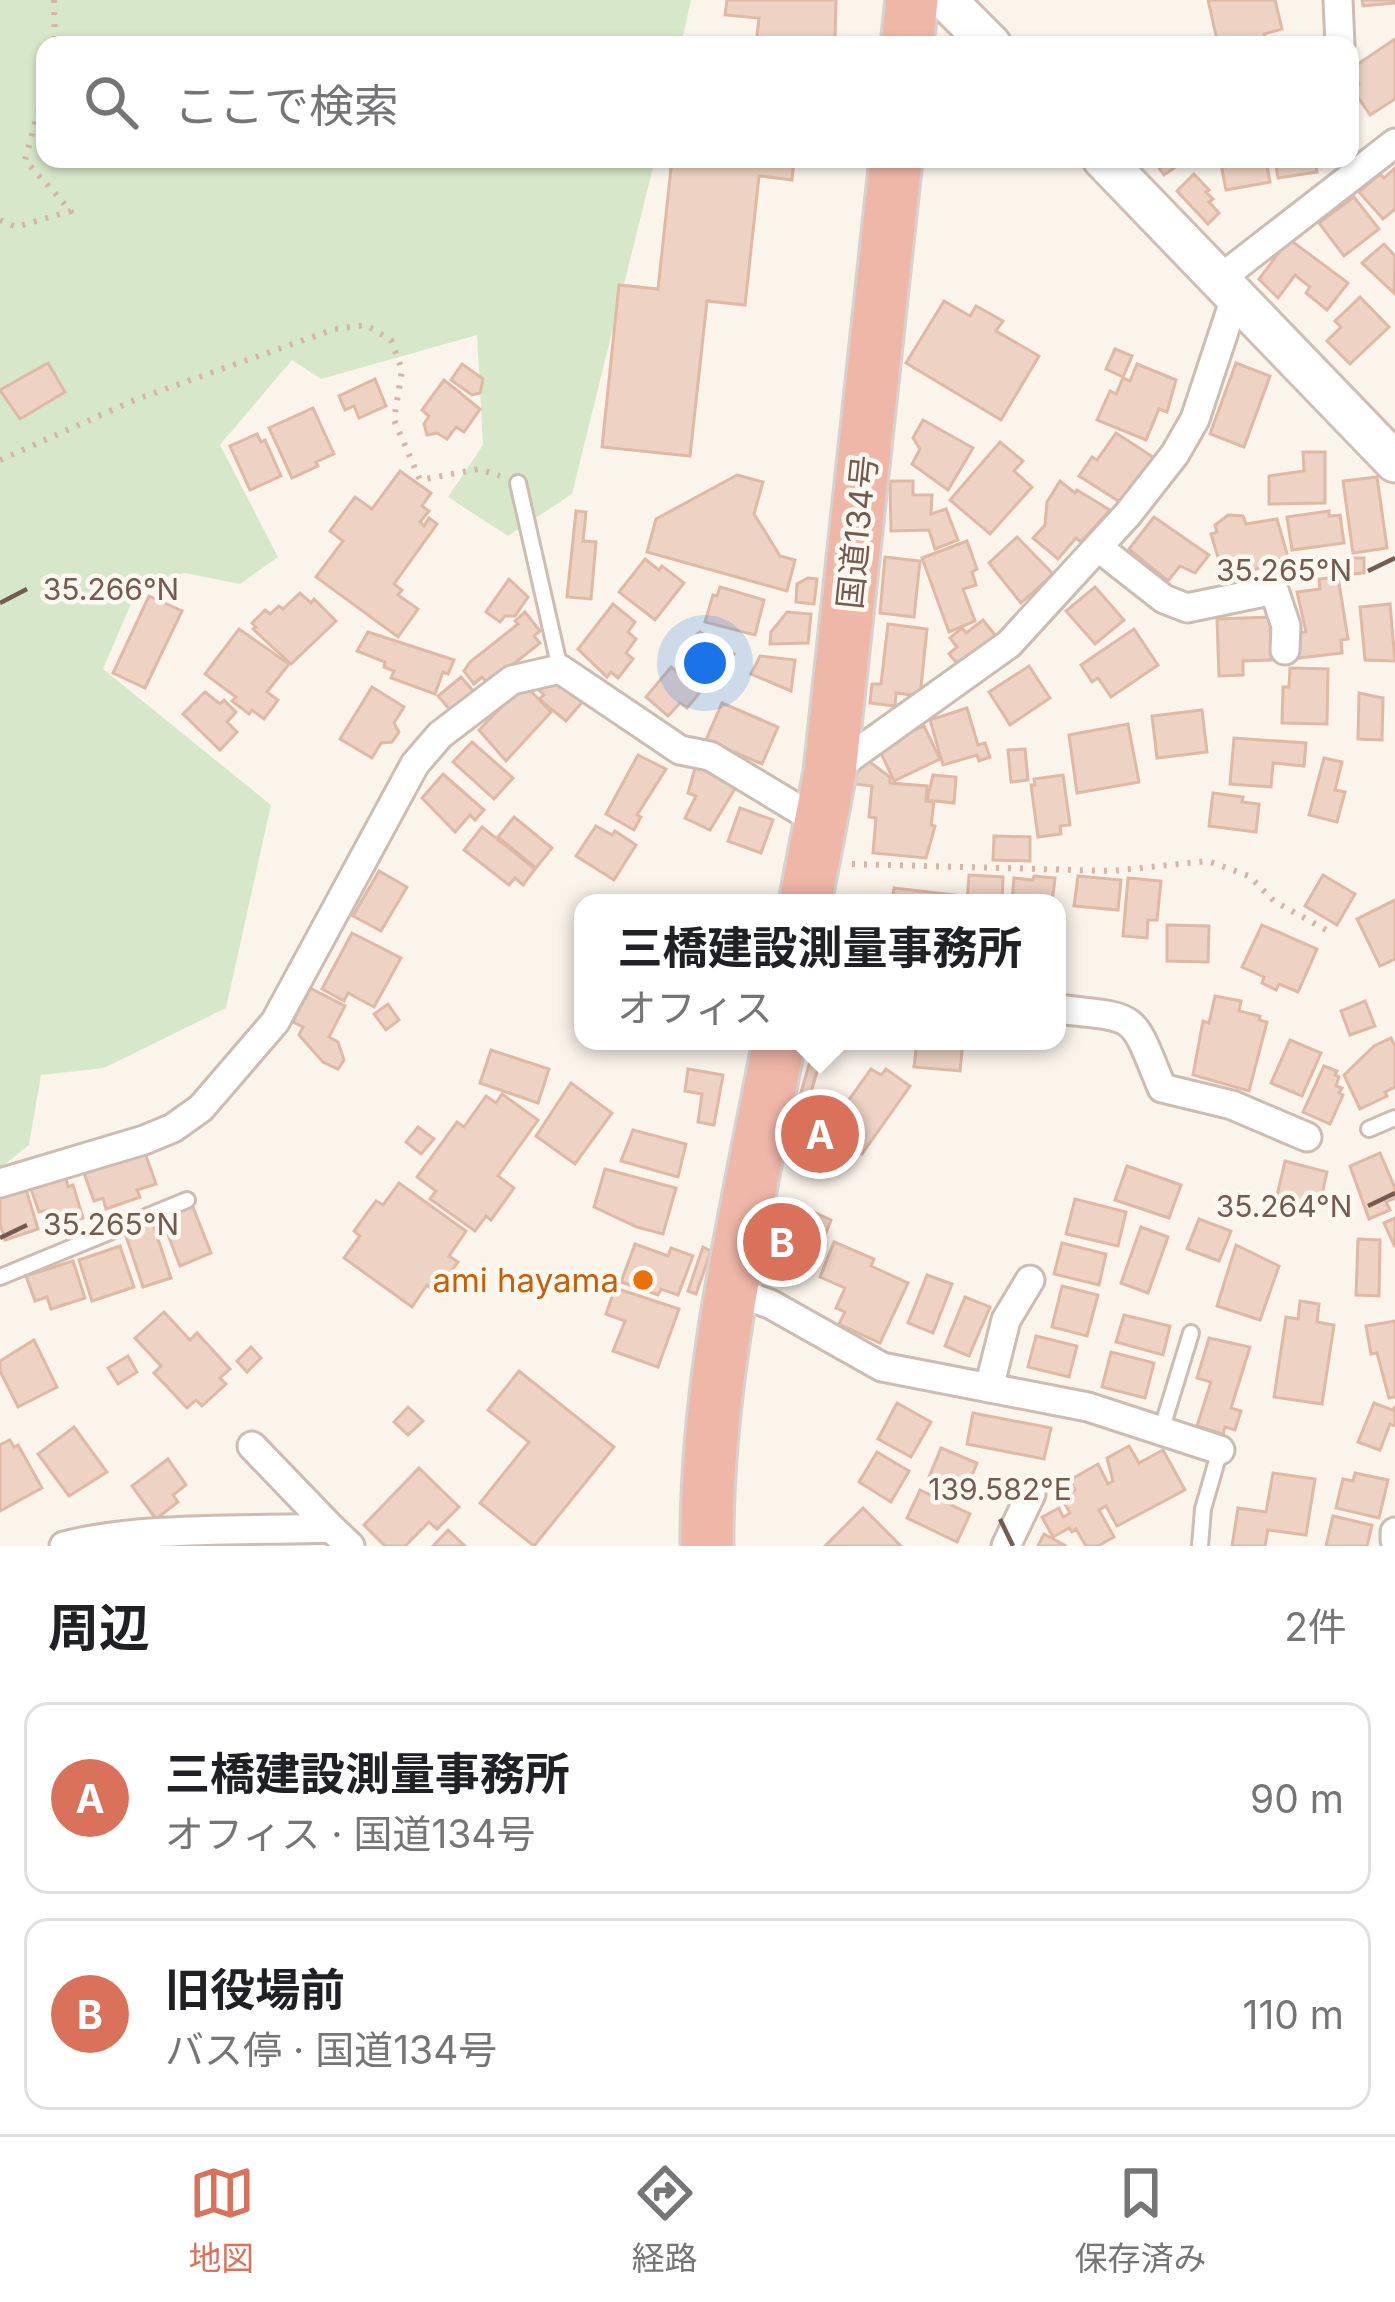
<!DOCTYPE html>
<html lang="ja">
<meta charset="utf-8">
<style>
:root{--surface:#fff;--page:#f6f6f6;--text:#202124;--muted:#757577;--line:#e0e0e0;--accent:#da725b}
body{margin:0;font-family:Inter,"Noto Sans JP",sans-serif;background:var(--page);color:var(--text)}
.you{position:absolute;left:705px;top:663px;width:42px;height:42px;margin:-30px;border:9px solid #fff;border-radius:50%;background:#1a73e8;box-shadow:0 0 0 18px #1a73e833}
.badge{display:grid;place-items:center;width:78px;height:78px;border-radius:50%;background:var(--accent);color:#fff;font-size:39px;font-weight:700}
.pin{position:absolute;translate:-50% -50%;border:6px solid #fff;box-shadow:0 3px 12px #0006}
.popup{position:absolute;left:574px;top:894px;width:492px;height:156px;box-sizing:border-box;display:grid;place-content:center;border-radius:24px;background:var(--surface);filter:drop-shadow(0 3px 9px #0005);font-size:39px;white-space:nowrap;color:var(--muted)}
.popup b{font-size:45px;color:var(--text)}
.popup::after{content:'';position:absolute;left:50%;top:100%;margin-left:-24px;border:24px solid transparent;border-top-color:var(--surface)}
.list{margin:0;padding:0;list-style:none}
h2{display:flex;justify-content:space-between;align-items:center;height:156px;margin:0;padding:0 48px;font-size:51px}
h2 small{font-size:39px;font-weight:400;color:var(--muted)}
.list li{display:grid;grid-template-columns:78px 1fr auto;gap:36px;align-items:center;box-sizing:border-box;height:192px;margin:0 24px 24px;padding:0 24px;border:3px solid var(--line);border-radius:24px}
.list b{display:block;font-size:45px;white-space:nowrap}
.list p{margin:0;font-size:39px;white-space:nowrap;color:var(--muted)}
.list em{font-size:39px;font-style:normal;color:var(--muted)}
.icon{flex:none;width:66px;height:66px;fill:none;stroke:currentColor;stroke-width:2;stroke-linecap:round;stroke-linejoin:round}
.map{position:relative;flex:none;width:1395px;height:1546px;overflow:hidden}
.search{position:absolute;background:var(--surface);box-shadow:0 3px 9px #0004;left:36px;right:36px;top:36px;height:132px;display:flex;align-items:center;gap:30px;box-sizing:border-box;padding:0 42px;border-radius:24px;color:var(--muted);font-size:45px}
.sheet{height:588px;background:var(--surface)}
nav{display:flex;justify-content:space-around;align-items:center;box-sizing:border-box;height:168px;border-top:3px solid var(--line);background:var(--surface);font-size:33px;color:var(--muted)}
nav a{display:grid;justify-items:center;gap:6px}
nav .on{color:var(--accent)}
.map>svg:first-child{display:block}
.green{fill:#d7e8ca}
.building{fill:#eed3c5;stroke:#dfb9a6;stroke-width:3}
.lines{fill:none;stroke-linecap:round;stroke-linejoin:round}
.lane-casing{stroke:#cdbcb1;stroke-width:20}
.street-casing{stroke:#cdbcb1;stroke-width:33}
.secondary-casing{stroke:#d1beb2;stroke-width:45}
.highway-casing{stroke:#d8d1ce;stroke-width:57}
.path{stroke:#d3b6a7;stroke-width:6;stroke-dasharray:3 9;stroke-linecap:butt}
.lane{stroke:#fff;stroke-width:14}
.street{stroke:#fff;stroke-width:27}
.secondary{stroke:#fff;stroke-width:39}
.highway{stroke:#efb7a8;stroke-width:51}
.ticks{fill:none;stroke:#745b50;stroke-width:4.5}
.food-dot{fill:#e8710a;stroke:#fef8f1;stroke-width:4.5}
.labels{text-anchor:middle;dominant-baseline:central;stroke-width:9;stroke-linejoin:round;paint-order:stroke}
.street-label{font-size:33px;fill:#745b50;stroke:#fef8f1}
.food-label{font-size:33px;fill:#c56008;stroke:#fef8f1;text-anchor:end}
.ticks-label{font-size:30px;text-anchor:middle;fill:#745b50;stroke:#fef8f1;stroke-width:9;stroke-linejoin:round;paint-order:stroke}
</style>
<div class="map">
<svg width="1395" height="1546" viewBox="0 0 1395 1546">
<rect width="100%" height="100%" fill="#fbf4eb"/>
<polygon class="green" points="0,0 691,0 681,45 45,45 45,159 655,159 572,494 508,536 448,497 483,445 477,335 321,379 292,360 220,445 278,557 240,584 185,573 140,583 103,669 271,805 226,1008 104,1068 41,1075 29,1145 0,1168"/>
<g class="building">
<polygon points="727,0 836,0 835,41 832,40 831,45 756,45 759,18 725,15"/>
<polygon points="1208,0 1275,0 1282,29 1264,34 1266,42 1254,45 1238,45 1237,39 1218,44"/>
<polygon points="1362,0 1395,0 1395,3 1363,6"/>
<polygon points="1395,39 1395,99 1370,115 1352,88 1359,84 1352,68"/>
<polygon points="672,159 704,162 705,159 794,159 792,180 759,176 745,305 707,301 690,456 602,447 619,285 658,289"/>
<polygon points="1153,159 1187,159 1164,175"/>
<polygon points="1220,159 1266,159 1270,182 1226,190"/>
<polygon points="1275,159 1315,159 1317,172 1278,178"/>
<polygon points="1395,168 1395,209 1383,219 1359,192 1380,174 1384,178"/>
<polygon points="1194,174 1209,190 1206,192 1213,199 1209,202 1219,213 1208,224 1177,191"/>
<polygon points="1354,197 1379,229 1344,256 1319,223"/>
<polygon points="1289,239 1348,283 1327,310 1306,293 1310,287 1295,275 1278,298 1259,279"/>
<polygon points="1384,244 1395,256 1394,293 1362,263"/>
<polygon points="1360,297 1389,327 1350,364 1327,341 1341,327 1335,321"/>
<polygon points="944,301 970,316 976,306 1003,321 996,331 1039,356 1001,420 906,363"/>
<polygon points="1115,349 1132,356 1123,377 1106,369"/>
<polygon points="48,363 65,392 20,419 0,390"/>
<polygon points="1236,363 1270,376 1244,447 1210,434"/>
<polygon points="462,364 483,379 480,393 472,395 451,380"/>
<polygon points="1137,364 1176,380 1167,412 1159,409 1146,440 1097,420 1110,391 1116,394 1123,378 1130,381"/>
<polygon points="375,379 386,406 359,418 354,406 345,410 339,396"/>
<polygon points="444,380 480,409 464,432 456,427 447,439 437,433 427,435 424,424 429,416 422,410"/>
<polygon points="313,408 334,454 316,462 318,466 292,478 269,428"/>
<polygon points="923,420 973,448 948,490 912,464 920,449 913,438"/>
<polygon points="1116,433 1156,459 1120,502 1079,476 1092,457 1097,460"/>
<polygon points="257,434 261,442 265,440 281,476 250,490 230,446"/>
<polygon points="1000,442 1023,461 1014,471 1032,487 990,534 950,500"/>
<polygon points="1303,452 1325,452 1325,503 1269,504 1269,476 1304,471"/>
<polygon points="400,471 431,493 422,506 429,511 420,522 424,526 429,518 437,524 394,584 402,590 398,595 418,609 398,637 316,577 343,541 330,531 355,497 372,509"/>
<polygon points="737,475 763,482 754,514 780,556 795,560 787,591 647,552 656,519"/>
<polygon points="1377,477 1387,548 1353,553 1343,481"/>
<polygon points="890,481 913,481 913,495 932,495 931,514 946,509 958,540 935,549 929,530 891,531"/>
<polygon points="1060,481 1075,493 1077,490 1110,510 1081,542 1076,538 1058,559 1033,538 1045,525 1047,502"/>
<polygon points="576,511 586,512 583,541 596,542 591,599 567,597"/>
<polygon points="1329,511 1329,516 1340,515 1344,543 1292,550 1287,517"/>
<polygon points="1228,515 1243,516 1246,524 1277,519 1288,557 1248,572 1246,564 1222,571 1211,534 1217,532 1215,525"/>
<polygon points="1154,517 1209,555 1195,573 1180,566 1168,581 1129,549"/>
<polygon points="1017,537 1053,574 1021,603 989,563"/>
<polygon points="967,541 977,569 972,572 976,585 963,589 975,621 949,632 922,558"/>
<polygon points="885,557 920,561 914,617 880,613"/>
<polygon points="1352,558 1364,558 1364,573 1353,574"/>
<polygon points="645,559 659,570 662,566 684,583 655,620 619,592"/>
<polygon points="1338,577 1348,639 1341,640 1342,653 1299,658 1296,633 1306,632 1297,592 1320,589 1319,579"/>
<polygon points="808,578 817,579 814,604 796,602 797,584"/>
<polygon points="509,579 528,597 515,616 505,616 500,622 486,612"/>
<polygon points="720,587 764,600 755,635 705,622 713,595 717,596"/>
<polygon points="1095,587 1124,620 1095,644 1066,611"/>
<polygon points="300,593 311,603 314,599 336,621 291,664 253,629 256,627 252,623 265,610 270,614 279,606 283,609"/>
<polygon points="149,596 182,611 145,688 113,673"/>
<polygon points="613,604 635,622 628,632 636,639 626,653 633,659 618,678 611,672 607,677 578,649"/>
<polygon points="1390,604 1395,661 1365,660 1360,607"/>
<polygon points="525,612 540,631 534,636 540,643 488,684 482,677 474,684 464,671 470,662 518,624 515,621"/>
<polygon points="787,612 811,614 808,643 770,644 771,632"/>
<polygon points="1270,617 1271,660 1243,661 1243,675 1219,676 1217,619"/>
<polygon points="983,620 999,640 963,670 949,654 957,647 950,638 962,628 966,633"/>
<polygon points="888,624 927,629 920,696 896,693 895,706 870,703 872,684 881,684"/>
<polygon points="239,629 289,664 267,692 278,700 264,719 252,710 249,714 232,701 236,697 205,674"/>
<polygon points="1134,629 1158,665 1111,697 1098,678 1092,682 1081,665"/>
<polygon points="368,632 454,660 448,674 443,672 435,694 391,678 394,671 384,667 385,662 357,651"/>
<polygon points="700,632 734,654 712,682 680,650"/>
<polygon points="760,656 795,660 791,691 751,674"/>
<polygon points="1029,666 1050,698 1010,725 989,692"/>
<polygon points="671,667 701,691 687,708 680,703 668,716 646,697"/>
<polygon points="1290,668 1328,669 1327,724 1282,723 1283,687 1289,687"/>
<polygon points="461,677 474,692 452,712 438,696"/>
<polygon points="546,680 551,685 555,681 584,700 566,721 539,699 544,695 538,689"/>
<polygon points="524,684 551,712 506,761 479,730"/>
<polygon points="372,687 404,707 394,723 399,732 392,742 381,743 372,758 340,739"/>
<polygon points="205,692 220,704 224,700 236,712 227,722 237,732 220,750 183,714"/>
<polygon points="1359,693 1383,698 1382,740 1358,739"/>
<polygon points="722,703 778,727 762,764 706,740"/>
<polygon points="967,708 978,745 985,743 990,757 979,761 977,755 943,765 930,720"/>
<polygon points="1202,710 1207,752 1157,758 1152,716"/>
<polygon points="1128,724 1139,782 1077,793 1069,735"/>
<polygon points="924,726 940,759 894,781 880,751 891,746 889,741"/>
<polygon points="1234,738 1306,743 1304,766 1273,763 1271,787 1230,784"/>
<polygon points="472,742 513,778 494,799 453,762"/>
<polygon points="1025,749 1028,780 1011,782 1008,750"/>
<polygon points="638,755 666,769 637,815 641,817 634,830 606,814"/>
<polygon points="1324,758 1342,762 1335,790 1345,792 1337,822 1309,815"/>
<polygon points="867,760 890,777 890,783 927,786 926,801 934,802 931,825 935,826 926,858 873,853 876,818 869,817 872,786 855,784 857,773"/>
<polygon points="695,768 724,776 722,780 736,787 710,830 685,818 696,796 688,793"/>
<polygon points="443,774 484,810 475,820 470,815 455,832 422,798"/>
<polygon points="933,775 956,777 954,803 927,800"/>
<polygon points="1063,775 1070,825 1060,826 1061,834 1038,837 1031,785 1035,785 1034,779"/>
<polygon points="1213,793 1243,797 1242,802 1259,804 1256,832 1209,826"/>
<polygon points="740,808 773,820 761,853 728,841"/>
<polygon points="514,817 552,848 536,868 498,837"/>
<polygon points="596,826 612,835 615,831 636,845 614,880 576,856"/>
<polygon points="482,827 535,869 523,885 515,878 509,885 464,850"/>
<polygon points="994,836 1030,837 1030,861 993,860"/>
<polygon points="379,871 407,887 381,931 353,916"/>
<polygon points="969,875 1003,877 1002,903 967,903"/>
<polygon points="1323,875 1355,894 1337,925 1305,906"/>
<polygon points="1034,876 1055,878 1052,903 1012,903 1014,878 1033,880"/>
<polygon points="1078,876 1121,880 1118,910 1074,906"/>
<polygon points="1128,878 1161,881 1157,920 1148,920 1147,938 1123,936"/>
<polygon points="894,888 955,895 954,903 892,903"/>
<polygon points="1395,900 1395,959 1380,966 1357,919"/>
<polygon points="1167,925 1209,926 1208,962 1167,961"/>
<polygon points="1262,925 1317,949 1298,992 1279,984 1276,990 1262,983 1264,977 1242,967"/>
<polygon points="352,933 401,958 374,1007 348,993 344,1001 322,989"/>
<polygon points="310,988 345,1006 329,1037 338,1042 344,1060 338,1069 323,1062 299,1035 303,1027 293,1022"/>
<polygon points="1215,996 1241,1001 1239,1011 1260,1016 1259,1020 1267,1022 1249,1091 1193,1075 1203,1021 1209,1023"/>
<polygon points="1365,1001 1375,1026 1350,1035 1341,1011"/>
<polygon points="388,1004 399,1020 386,1030 374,1014"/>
<polygon points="1391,1038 1395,1046 1395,1087 1385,1092 1387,1096 1360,1109 1344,1075 1374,1046"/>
<polygon points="1290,1040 1321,1053 1302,1096 1271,1083"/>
<polygon points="816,1041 826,1041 806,1109 797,1106"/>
<polygon points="917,1041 963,1041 960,1071 914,1067"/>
<polygon points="491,1050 549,1069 538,1103 480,1083"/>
<polygon points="1324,1066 1337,1071 1335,1075 1339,1077 1336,1086 1342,1088 1339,1093 1343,1095 1330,1124 1303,1112"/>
<polygon points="688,1069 723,1075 714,1125 698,1122 702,1094 685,1091"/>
<polygon points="871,1069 881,1075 886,1069 910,1086 862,1154 838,1137 846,1125 836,1118"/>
<polygon points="571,1083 612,1113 575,1164 536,1136"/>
<polygon points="502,1094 538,1120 498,1176 514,1188 491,1220 486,1216 475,1231 430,1199 436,1191 417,1177 457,1122 464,1127 486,1096 496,1103"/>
<polygon points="812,1106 831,1114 819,1144 799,1136"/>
<polygon points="418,1127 434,1139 421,1154 406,1142"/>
<polygon points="633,1130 686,1144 678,1177 621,1161"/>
<polygon points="145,1153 156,1184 137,1190 140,1197 106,1209 103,1198 94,1201 84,1173"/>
<polygon points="1380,1153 1395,1188 1395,1198 1386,1202 1390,1210 1369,1219 1350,1166"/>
<polygon points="1285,1161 1327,1172 1319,1207 1276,1200"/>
<polygon points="1127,1166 1181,1185 1169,1218 1115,1200"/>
<polygon points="605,1169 676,1188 663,1234 637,1227 594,1207"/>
<polygon points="66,1178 68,1187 73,1185 83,1218 54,1228 48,1210 39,1212 31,1189"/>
<polygon points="399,1183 466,1231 449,1256 458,1262 436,1292 427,1285 412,1307 344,1258 360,1236 354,1231 376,1201 383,1205"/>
<polygon points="25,1186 38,1229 5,1240 0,1224 0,1194"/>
<polygon points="1075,1199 1126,1212 1118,1246 1066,1234"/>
<polygon points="191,1202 211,1253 180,1266 160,1214"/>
<polygon points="794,1203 831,1220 822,1243 815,1240 801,1267 772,1253"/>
<polygon points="1395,1218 1395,1247 1384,1223"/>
<polygon points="1199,1219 1231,1231 1219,1261 1187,1249"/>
<polygon points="153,1224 171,1278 143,1287 125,1233"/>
<polygon points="1141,1227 1168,1237 1148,1293 1121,1283"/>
<polygon points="1358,1239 1380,1240 1379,1296 1356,1295"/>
<polygon points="834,1242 874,1259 871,1266 908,1283 880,1343 839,1324 845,1312 836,1308 845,1288 820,1277"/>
<polygon points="1062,1243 1106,1254 1099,1285 1054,1274"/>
<polygon points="635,1244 668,1256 671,1248 693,1256 678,1295 661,1289 658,1295 621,1282"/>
<polygon points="1236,1245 1279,1266 1260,1320 1217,1306"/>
<polygon points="120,1246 134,1287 92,1301 79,1260"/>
<polygon points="703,1247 711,1251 696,1294 688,1291"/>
<polygon points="73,1261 85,1298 51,1309 47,1297 35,1301 26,1276"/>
<polygon points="927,1275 952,1284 933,1333 908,1323"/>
<polygon points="1062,1286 1098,1295 1087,1336 1052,1327"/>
<polygon points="615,1288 679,1309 658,1367 613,1351 625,1321 606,1314"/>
<polygon points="965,1297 990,1307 969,1356 945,1346"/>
<polygon points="1300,1301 1319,1304 1317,1322 1334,1325 1322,1404 1274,1397 1286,1317 1298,1319"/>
<polygon points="164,1312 190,1340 197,1333 230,1369 220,1378 226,1384 202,1406 196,1400 187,1408 154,1373 161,1366 135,1338"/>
<polygon points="1124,1315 1170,1326 1163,1355 1116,1342"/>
<polygon points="1395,1321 1395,1397 1389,1398 1377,1353 1371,1354 1366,1326"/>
<polygon points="1036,1336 1077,1346 1069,1377 1028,1367"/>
<polygon points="1209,1338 1250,1347 1231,1408 1241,1411 1235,1430 1225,1427 1223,1434 1197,1426 1211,1382 1197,1378"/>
<polygon points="34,1340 57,1387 18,1407 0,1371 0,1361"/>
<polygon points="251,1347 261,1358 247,1372 237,1361"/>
<polygon points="1111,1352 1154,1363 1145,1398 1102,1387"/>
<polygon points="128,1356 137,1372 118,1384 108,1368"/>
<polygon points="519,1371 614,1447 534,1546 480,1503 529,1442 488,1410"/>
<polygon points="897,1403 931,1422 911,1457 878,1439"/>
<polygon points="1374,1403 1392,1410 1395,1407 1395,1426 1390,1424 1380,1450 1358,1442"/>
<polygon points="408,1407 423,1421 408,1435 394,1422"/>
<polygon points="973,1413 1051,1428 1044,1459 967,1444"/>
<polygon points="74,1427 107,1472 69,1496 38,1454"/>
<polygon points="10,1440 14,1447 18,1445 42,1488 0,1511 0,1445"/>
<polygon points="1129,1446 1139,1463 1163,1450 1185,1490 1117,1526 1106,1506 1099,1510 1114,1537 1098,1546 1086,1546 1076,1529 1072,1532 1069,1528 1053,1537 1042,1517 1059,1508 1063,1517 1070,1513 1063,1501 1075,1490 1070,1480 1098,1464 1108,1484 1113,1481 1107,1458"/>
<polygon points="941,1448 977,1463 963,1497 927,1482"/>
<polygon points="877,1452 909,1471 891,1502 859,1482"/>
<polygon points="168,1459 186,1485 173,1495 178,1502 156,1519 132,1486"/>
<polygon points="419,1468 459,1507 437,1529 429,1522 405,1546 385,1546 364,1525"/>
<polygon points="1273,1473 1315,1479 1306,1535 1268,1530 1265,1546 1232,1546 1238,1508 1266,1512"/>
<polygon points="1355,1473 1388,1480 1379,1518 1336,1508 1343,1479 1353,1481"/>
<polygon points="920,1490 970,1514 957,1542 907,1518"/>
<polygon points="863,1508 901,1546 825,1546"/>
<polygon points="1333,1516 1372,1525 1367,1546 1326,1546"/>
<polygon points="448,1530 465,1546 433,1546"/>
<polygon points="1044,1534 1066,1546 1038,1546"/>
</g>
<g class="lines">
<defs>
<g id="lane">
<polyline points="518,483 560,669"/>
<polyline points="1369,1129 1395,1118"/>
<polyline points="0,1277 187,1200"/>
<polyline points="1161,1431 1191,1333"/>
<polyline points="1200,1546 1203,1509 1220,1450"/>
</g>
<g id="street">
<polyline points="1338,0 1340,45"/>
<polyline points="1221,278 1395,143"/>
<polyline points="1099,548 1164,599 1187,608 1274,590 1286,626 1285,650"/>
<polyline points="830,772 1009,644 1128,514 1175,454 1195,419 1236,295"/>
<path d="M1057 1009C1140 1019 1130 1010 1162 1088L1232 1105 1307 1137"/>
<polyline points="0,1183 144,1140 173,1128 201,1108 275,1022 415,764 440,735 512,680 560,669 680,750 710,756 821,823"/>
<polyline points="733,1291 770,1304 882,1367 1088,1407 1220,1450"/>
<polyline points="989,1388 1006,1320 1030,1280"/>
<polyline points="252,1446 331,1528"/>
<polyline points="1395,1532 1395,1540"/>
<path d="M64 1546C140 1526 251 1531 331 1528L350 1546"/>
<polyline points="1006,1546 1031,1494"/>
</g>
<g id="secondary">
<polyline points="946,0 991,45"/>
<polyline points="1103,159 1395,462"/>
</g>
<g id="highway">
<polyline points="907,45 912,0"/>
<polyline points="805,903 830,772 896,159"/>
<path d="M707 1546C706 1375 748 1208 779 1041"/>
</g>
</defs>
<use href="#lane" class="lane-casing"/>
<use href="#street" class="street-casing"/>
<use href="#secondary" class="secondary-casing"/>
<use href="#highway" class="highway-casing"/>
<g class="path">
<polyline points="54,0 55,45"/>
<polyline points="0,220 16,227 71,211 25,160 45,87"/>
<polyline points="0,460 137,399 335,329 366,325 391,340 402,370 394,420 420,480 479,469 500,476"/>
<polyline points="852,864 1112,871 1208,861 1249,876 1274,901 1328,931"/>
</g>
<use href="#lane" class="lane"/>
<use href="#street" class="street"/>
<use href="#secondary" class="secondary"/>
<use href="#highway" class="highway"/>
</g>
<path class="ticks" d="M1368 571 1395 558M0 603 27 589M1368 1206 1395 1193M0 1238 27 1225M1000 1519 1013 1546"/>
<circle class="food-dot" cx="643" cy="1280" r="12"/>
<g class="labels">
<g class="street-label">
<text transform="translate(857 532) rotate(-84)">国道134号</text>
</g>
<g class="food-label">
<text x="619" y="1280">ami hayama</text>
</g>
</g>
<g class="ticks-label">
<text x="1284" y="581">35.265°N</text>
<text x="111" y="600">35.266°N</text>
<text x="1284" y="1217">35.264°N</text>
<text x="111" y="1235">35.265°N</text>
<text x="1000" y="1500">139.582°E</text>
</g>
</svg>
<div class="you"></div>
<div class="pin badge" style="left:820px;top:1134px">A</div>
<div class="popup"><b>三橋建設測量事務所</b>オフィス</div>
<div class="pin badge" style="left:782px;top:1242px">B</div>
<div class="search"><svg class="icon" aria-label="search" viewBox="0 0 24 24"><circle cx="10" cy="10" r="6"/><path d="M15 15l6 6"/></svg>ここで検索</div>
</div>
<section class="sheet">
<h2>周辺<small>2件</small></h2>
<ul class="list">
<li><span class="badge">A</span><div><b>三橋建設測量事務所</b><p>オフィス · 国道134号</p></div><em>90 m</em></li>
<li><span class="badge">B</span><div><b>旧役場前</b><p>バス停 · 国道134号</p></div><em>110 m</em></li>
</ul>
</section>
<nav>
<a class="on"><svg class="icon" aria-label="map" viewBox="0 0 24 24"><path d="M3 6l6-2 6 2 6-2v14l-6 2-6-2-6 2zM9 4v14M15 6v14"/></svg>地図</a>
<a><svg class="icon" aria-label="directions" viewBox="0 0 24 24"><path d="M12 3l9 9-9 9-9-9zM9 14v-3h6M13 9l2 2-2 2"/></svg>経路</a>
<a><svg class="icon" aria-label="saved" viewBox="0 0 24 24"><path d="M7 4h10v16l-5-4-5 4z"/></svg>保存済み</a>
</nav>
